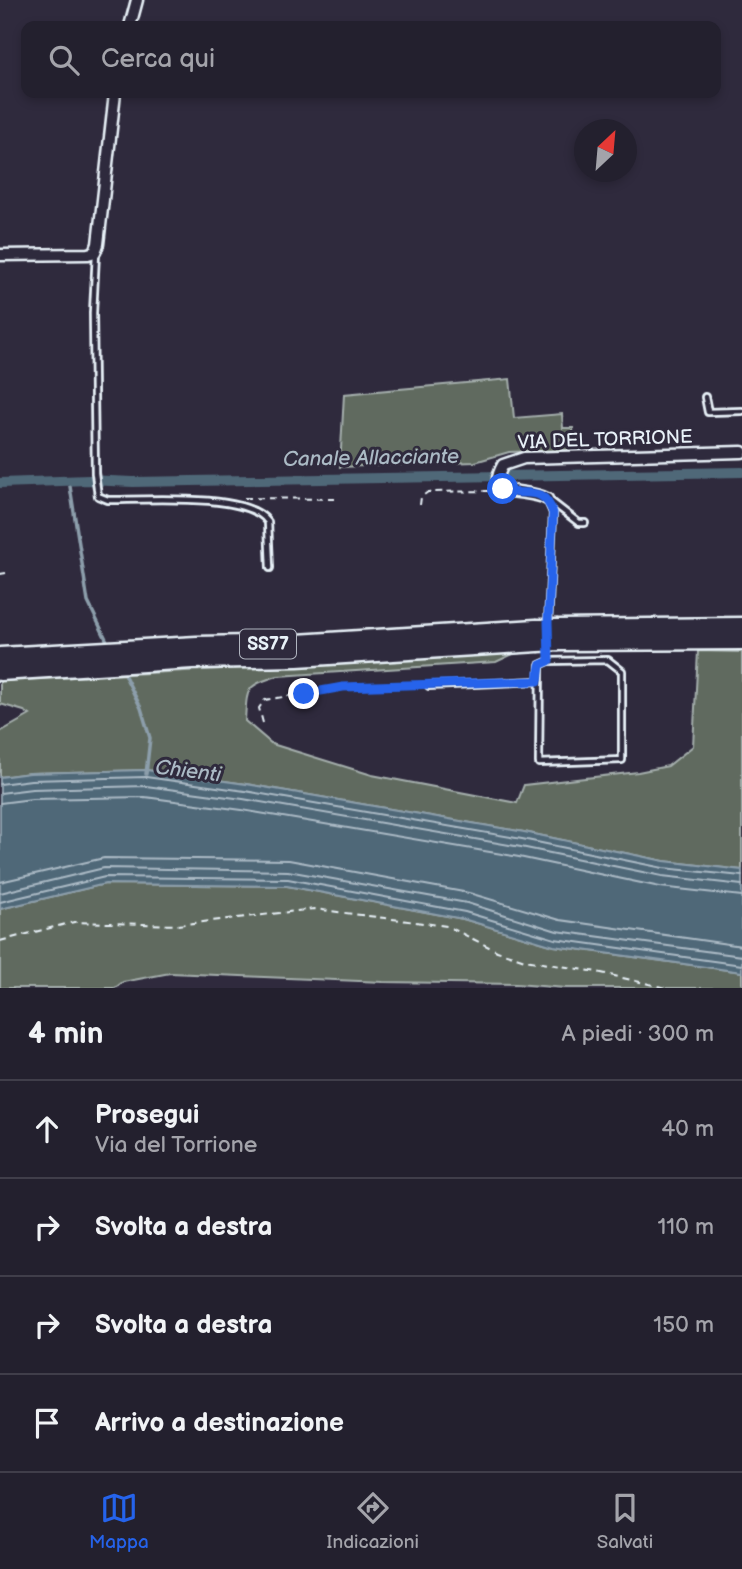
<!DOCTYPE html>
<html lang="it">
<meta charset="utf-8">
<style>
:root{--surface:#23202e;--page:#2f2d3a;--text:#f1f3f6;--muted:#a3a3aa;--line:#403e4a;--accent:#2563eb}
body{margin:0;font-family:"Balsamiq Sans",sans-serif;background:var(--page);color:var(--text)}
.compass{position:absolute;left:574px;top:119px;width:63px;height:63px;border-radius:50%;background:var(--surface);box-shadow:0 4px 10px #0003;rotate:26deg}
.stop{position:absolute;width:21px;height:21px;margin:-16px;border:5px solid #2563eb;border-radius:50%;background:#fff}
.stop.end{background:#2563eb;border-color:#fff;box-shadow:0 2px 7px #0008}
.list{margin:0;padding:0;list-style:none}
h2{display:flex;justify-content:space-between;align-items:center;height:91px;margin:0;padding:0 28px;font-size:30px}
h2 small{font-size:23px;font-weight:400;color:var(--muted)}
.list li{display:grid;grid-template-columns:46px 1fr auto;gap:21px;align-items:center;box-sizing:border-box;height:98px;padding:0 28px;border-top:2px solid var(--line)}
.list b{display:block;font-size:26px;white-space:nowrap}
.list p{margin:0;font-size:23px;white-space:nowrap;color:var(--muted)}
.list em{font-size:23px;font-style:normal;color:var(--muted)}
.icon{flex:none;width:38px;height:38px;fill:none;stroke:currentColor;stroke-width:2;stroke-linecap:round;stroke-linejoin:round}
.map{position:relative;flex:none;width:742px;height:988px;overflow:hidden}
.search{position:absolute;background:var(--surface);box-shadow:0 4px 10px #0003;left:21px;right:21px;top:21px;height:77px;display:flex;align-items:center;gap:18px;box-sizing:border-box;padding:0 24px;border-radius:14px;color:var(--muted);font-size:26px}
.sheet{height:483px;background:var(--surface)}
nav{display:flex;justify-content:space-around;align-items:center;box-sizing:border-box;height:98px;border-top:2px solid var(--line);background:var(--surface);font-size:19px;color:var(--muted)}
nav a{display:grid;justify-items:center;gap:4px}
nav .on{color:var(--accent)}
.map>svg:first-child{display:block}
.green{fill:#616b5f;stroke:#a4aeac;stroke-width:2}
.water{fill:#4f6778;stroke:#8c9eab;stroke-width:2}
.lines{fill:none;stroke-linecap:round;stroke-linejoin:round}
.shore{stroke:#abbac5;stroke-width:2}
.stream{stroke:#8c9eab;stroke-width:3.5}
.canal{stroke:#4f6778;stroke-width:10}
.lane-casing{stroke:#e8f1f8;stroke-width:10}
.street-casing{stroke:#e8f1f8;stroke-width:15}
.highway-casing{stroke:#e8f1f8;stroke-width:23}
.path{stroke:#e8f1f8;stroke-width:2;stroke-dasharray:7 5;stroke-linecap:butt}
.lane{stroke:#2f2a3d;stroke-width:4.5}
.street{stroke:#2f2a3d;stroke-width:10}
.highway{stroke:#2f2a3d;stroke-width:18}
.highway-bridge-casing{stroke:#e8f1f8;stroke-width:23;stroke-linecap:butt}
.highway-bridge{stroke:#2f2a3d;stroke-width:18}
.route{stroke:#2563eb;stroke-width:9}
.labels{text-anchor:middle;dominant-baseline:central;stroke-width:6;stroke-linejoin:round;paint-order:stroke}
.shield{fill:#2f2a3d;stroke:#b0b5c0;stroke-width:2}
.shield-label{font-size:18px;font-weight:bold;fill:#e8f1f8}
.street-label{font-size:19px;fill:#e8f1f8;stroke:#2f2a3d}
.water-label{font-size:21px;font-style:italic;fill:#abbac5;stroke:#2f2a3d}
</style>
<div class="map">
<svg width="742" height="988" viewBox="0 0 742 988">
<rect width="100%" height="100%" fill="#2f2a3d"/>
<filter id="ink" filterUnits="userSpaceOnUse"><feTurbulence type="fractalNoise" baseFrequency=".0143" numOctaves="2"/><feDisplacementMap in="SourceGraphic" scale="14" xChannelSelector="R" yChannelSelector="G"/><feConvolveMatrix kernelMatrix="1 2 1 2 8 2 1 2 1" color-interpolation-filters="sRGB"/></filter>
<g filter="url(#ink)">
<g class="green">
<polygon points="510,379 514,418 562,414 563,428 573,428 574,450 509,452 475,462 340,467 344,394"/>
<path d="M698 651 742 652V870L664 861 524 832 246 784 147 770 30 773 0 777V732L30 715 24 711 0 704V681L515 653 496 662 278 676C245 686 247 688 245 721L272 744 372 775 517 803 524 785 638 772 668 766 693 746Z"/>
<polygon points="105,884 287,886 463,919 554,946 742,972 742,988 566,988 516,984 383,982 170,973 123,982 115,988 0,988 0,909"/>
</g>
<polygon class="water" points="146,770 246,784 524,832 664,861 742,870 742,972 554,946 463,919 287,886 105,884 0,909 0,777 30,773"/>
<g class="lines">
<g class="shore">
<polyline points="0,784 31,780 146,777 245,791 522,839 663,868 742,876"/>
<polyline points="0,793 32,789 146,786 243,799 521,847 662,876 742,885"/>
<polyline points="0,803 32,799 145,797 242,810 519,857 660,887 742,896"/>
<polyline points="0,882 104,858 289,860 469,893 560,920 742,946"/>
<polyline points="0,893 104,868 288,871 467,903 557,931 742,956"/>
<polyline points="0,902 105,877 288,879 465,912 555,939 742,965"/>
</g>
<g class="stream">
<polyline points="69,480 88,602 107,641"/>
<polyline points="125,676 141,708 150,738 146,774"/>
</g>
<polyline class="canal" points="0,483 89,480 133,482 742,472"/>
<defs>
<g id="lane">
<path d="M96 253 93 313 95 473 98 496 108 500C143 500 249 492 268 522L270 568"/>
<polyline points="705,397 708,412 742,411"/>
<polyline points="547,499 553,513 548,625"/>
<polyline points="548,499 579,523 585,523"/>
<polygon points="608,660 622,671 622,760 539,763 540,665 549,661"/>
<polyline points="429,686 538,681"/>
</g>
<g id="street">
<polyline points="130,26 137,0"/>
<polyline points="0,255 88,254 95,252 98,244 115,93"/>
<path d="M547 499C528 487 483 500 503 465L524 458 742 452"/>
</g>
<g id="highway">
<polyline points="558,629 742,627"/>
<polyline points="559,641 742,640"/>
<polyline points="0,657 197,646 297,644 536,629"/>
<polyline points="0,671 192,659 297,657 538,642"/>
</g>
</defs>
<use href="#lane" class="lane-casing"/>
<use href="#street" class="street-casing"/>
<use href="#highway" class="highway-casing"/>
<g class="path">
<polyline points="244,498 338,499"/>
<polyline points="420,505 421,497 428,492 491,491"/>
<polyline points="0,574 6,573"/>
<polyline points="263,723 259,708 265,700 343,687 421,685"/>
<polyline points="0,941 74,922 177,925 314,909 447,926 497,951 525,960 597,972 666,988"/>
</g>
<use href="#lane" class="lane"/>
<use href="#street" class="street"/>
<use href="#highway" class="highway"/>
<defs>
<g id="highway-bridge">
<polyline points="536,629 558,629"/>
<polyline points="538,642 559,641"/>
</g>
</defs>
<use href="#highway-bridge" class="highway-bridge-casing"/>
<use href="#highway-bridge" class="highway-bridge"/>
</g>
</g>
<g class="lines" filter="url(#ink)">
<path class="route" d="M304 694 343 687 538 681 540 665 549 661 548 622 553 513C542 482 524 499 503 489"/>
</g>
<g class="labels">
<rect class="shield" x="240" y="629.5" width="56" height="29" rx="5"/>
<g class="shield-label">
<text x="268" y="644">SS77</text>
</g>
<g class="street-label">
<text transform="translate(605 440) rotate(-2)">VIA DEL TORRIONE</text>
</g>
<g class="water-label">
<text transform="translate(371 458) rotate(-1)">Canale Allacciante</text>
<text transform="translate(188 771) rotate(7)">Chienti</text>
</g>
</g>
</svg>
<svg class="compass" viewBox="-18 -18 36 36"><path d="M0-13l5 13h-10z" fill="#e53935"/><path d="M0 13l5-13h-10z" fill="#a3a3aa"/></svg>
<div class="stop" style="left:503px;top:489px"></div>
<div class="stop end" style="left:304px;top:694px"></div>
<div class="search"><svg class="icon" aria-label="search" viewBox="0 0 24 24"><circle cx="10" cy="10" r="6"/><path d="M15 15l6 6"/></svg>Cerca qui</div>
</div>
<section class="sheet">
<h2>4 min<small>A piedi · 300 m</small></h2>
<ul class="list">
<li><svg class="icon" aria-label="ahead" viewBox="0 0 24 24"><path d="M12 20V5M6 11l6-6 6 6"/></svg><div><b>Prosegui</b><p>Via del Torrione</p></div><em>40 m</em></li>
<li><svg class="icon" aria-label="right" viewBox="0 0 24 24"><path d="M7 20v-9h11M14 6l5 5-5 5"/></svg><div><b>Svolta a destra</b></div><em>110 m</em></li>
<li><svg class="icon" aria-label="right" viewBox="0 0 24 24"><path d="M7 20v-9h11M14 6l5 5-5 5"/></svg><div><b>Svolta a destra</b></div><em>150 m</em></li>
<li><svg class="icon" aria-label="arrive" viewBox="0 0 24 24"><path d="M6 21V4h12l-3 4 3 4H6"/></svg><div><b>Arrivo a destinazione</b></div></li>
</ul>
</section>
<nav>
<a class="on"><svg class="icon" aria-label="map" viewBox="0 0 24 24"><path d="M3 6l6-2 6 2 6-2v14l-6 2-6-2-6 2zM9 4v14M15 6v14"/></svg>Mappa</a>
<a><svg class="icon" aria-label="directions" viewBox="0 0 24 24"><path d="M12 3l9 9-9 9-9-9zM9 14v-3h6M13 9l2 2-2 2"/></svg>Indicazioni</a>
<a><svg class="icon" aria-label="saved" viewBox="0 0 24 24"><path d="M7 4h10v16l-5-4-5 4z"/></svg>Salvati</a>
</nav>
